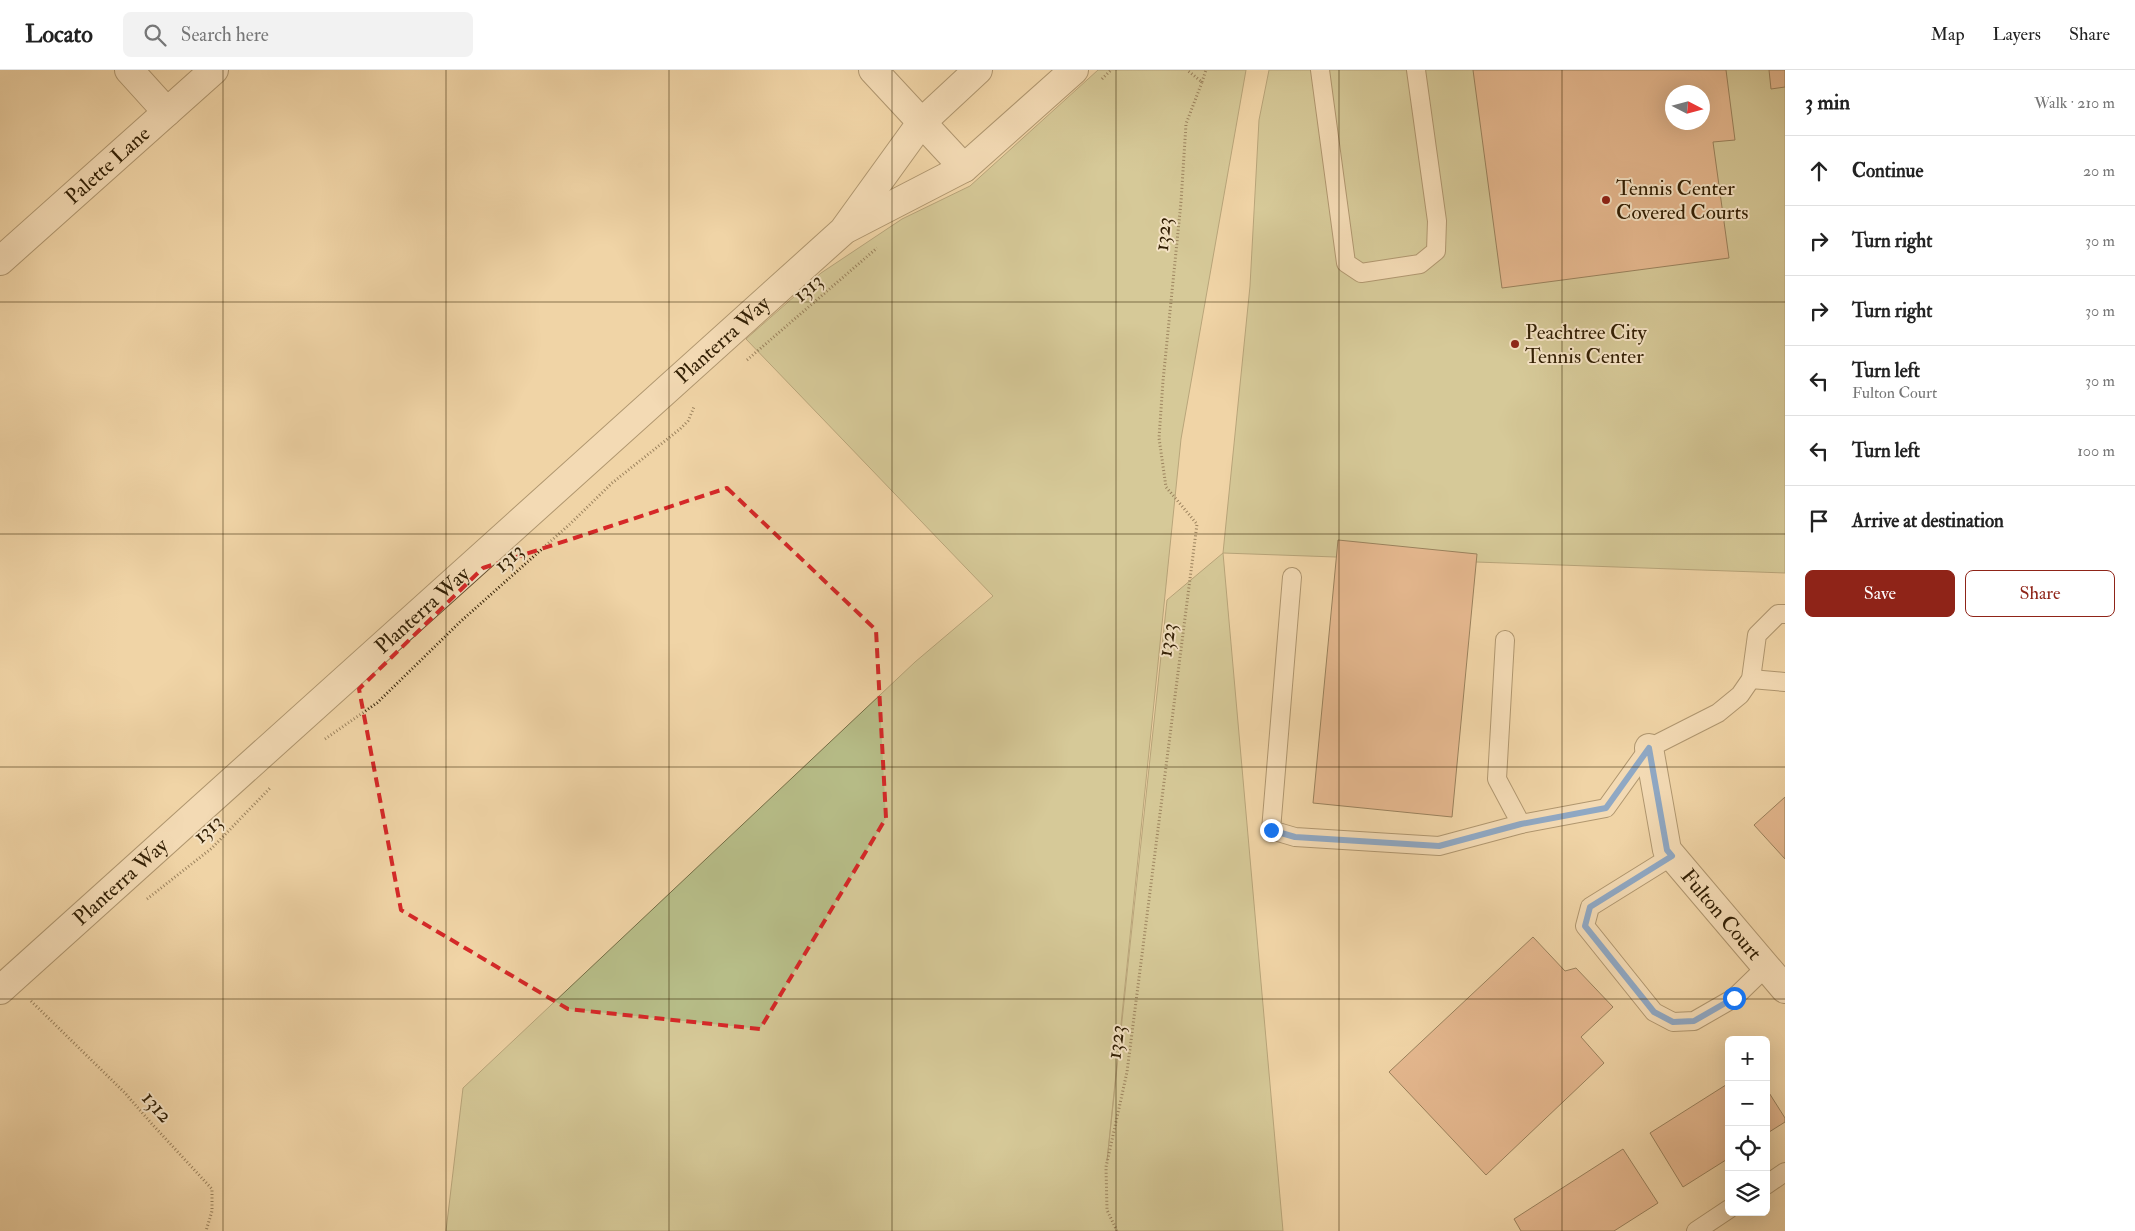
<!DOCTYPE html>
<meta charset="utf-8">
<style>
:root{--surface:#fff;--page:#f2f2f2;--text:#222;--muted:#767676;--line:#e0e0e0;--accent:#8f2418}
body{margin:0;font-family:"IM FELL Double Pica",serif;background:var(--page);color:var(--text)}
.controls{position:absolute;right:15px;bottom:15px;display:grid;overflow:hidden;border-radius:8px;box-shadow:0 5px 20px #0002}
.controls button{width:45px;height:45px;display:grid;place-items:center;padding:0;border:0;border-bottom:1px solid var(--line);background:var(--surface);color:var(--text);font:25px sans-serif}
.compass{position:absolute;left:1665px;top:15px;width:45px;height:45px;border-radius:50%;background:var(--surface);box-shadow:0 5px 20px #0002;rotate:96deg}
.stop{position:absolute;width:15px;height:15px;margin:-11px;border:4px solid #1a73e8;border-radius:50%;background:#fff}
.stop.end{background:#1a73e8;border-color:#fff;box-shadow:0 1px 5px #0008}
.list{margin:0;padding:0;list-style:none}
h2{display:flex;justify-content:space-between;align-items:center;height:65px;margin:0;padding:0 20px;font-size:21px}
h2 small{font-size:16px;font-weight:400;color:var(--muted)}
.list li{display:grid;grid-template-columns:32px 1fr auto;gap:15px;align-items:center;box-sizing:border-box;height:70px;padding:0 20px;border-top:1px solid var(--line)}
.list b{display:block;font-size:19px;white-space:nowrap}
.list p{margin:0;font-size:16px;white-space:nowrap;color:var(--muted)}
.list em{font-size:16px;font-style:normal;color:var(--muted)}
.actions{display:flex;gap:10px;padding:15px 20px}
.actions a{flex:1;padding:11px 0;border:1px solid var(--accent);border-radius:8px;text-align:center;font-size:18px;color:var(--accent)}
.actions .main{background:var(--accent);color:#fff}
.icon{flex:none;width:28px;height:28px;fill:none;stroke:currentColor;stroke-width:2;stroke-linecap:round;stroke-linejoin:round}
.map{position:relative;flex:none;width:1785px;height:1161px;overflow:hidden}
header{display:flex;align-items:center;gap:30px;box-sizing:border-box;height:70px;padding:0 25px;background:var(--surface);border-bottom:1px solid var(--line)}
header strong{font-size:24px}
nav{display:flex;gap:28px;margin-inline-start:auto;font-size:18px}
.search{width:350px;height:45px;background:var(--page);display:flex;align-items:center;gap:12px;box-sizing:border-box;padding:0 18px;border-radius:8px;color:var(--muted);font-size:19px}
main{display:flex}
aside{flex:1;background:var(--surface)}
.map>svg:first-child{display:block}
.green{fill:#b7bd88;stroke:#756e46;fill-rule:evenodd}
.building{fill:#d89874;stroke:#332005;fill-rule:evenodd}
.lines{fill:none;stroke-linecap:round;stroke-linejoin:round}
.service-casing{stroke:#624d2d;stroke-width:20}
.minor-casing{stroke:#624d2d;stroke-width:30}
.path{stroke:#332005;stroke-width:3;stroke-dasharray:1 2.5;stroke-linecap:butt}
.service{stroke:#f5e3c5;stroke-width:18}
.minor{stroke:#f5e3c5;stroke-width:28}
.route{stroke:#1a73e8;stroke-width:6}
.marked{fill:none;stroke:#d62828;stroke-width:4;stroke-dasharray:10 6;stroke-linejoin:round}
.grid{fill:none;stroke:#332005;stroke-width:1;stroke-opacity:0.55}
.poi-dot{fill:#8f2418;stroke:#f5e3c5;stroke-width:2}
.labels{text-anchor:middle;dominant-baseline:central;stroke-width:4;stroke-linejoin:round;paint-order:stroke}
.street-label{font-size:21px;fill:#332005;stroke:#f5e3c5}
.poi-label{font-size:21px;fill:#332005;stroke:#f5e3c5;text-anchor:start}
</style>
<header>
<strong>Locato</strong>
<div class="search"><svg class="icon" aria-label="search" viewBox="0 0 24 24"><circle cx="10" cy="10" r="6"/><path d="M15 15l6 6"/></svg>Search here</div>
<nav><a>Map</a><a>Layers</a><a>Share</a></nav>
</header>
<main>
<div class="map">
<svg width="1785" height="1161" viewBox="0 0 1785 1161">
<rect width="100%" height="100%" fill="#f0d4a6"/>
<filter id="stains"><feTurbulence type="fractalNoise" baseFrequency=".004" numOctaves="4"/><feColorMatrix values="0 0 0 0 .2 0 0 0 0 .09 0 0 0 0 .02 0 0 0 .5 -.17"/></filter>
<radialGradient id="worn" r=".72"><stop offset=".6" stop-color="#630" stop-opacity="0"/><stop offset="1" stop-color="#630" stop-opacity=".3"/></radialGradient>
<path class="green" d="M1098 0H1246L1181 369 1107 1091 1167 530 1223 483 1250 216 1259 50 1269 0H1785V503L1223 483 1283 1161H446L463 1018 915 592 993 526 746 269 821 203 902 149 970 116ZM1672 22H1702V52H1672Z"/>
<g class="building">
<path d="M1473 0H1726L1735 70 1713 72 1729 188 1502 218ZM1672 22H1702V52H1672Z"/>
<polygon points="1769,0 1785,0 1785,17 1771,19"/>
<polygon points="1338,470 1477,484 1452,747 1313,733"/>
<polygon points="1785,727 1785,789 1754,755"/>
<polygon points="1533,867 1565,901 1576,898 1613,937 1581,967 1604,993 1486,1105 1389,1002"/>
<polygon points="1729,1013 1729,1088 1683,1117 1650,1063"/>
<polygon points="1766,1018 1785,1048 1785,1052 1766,1064"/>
<polygon points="1623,1079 1658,1133 1614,1161 1521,1161 1514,1149"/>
</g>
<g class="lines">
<defs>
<g id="service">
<polyline points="1320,0 1346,193 1361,203 1420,194 1436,181 1437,151 1416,0"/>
<polyline points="1292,507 1271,760 1295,767 1439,776 1521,754 1606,738 1649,678 1718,643 1740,625 1751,609 1757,565 1778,544 1785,544"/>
<polyline points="1505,570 1497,709 1521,754"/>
<polyline points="1751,609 1785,612"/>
<polyline points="1672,786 1590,837 1585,856 1654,942 1673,952 1694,951 1734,928 1766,897"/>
<polyline points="1766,1115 1785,1102"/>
<polyline points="1696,1161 1729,1139"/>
</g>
<g id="minor">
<polyline points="129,0 167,42"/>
<polyline points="873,0 964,98"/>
<polyline points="848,158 964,98 1074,0"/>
<path id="s1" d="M0 191 214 0"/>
<path id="s2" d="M1649 678 1667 780 1785 919"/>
<path id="s3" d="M0 920 843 161 921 53 978 0"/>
</g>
</defs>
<use href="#service" class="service-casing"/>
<use href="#minor" class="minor-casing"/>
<g class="path">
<polyline points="1102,9 1111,0"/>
<polyline points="1202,12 1206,0"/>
<polyline points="747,290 877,178"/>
<polyline points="325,669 377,633 460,552 570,454 612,413 680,359 688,351 694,337"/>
<polyline points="147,829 212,778 270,718"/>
<polyline points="31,931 125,1023 152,1054 212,1119 212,1141 206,1161"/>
<polyline points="1117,1161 1107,1140 1106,1097 1127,1002 1197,454 1166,417 1159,368 1163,311 1181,132 1186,54 1202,12 1187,0"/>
</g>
<use href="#service" class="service"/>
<use href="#minor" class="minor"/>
</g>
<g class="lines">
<polyline class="route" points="1271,760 1295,767 1439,776 1521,754 1606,738 1649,678 1667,780 1672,786 1590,837 1585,856 1654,942 1673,952 1694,951 1734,928"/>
</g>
<path d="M0 0H1785V1161H0ZM727 418 876 560 886 748 760 959 568 939 401 840 359 619 483 498Z" fill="#f0d4a6" fill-opacity=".55" fill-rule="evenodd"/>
<path class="marked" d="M727 418 876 560 886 748 760 959 568 939 401 840 359 619 483 498Z"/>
<path class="grid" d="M223 0V1161M446 0V1161M669 0V1161M892 0V1161M1116 0V1161M1339 0V1161M1562 0V1161M0 232H1785M0 464H1785M0 697H1785M0 929H1785"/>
<g class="poi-dot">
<circle cx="1606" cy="130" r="5"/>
<circle cx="1515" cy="274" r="5"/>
</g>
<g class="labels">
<g class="street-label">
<text stroke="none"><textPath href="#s1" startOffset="144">Palette Lane</textPath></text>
<text transform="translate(1163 164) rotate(-84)">1323</text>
<text transform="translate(808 218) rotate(-41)">1313</text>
<text stroke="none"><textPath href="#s3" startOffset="972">Planterra Way</textPath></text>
<text transform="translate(509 488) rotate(-42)">1313</text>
<text stroke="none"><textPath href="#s3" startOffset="568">Planterra Way</textPath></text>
<text transform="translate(1167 570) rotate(-82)">1323</text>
<text transform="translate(208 759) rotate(-43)">1313</text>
<text stroke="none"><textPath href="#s3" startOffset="162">Planterra Way</textPath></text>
<text stroke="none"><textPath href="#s2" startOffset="188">Fulton Court</textPath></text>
<text transform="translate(1116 972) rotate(-83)">1323</text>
<text transform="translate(157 1037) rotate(49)">1312</text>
</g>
<g class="poi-label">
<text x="1616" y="118">Tennis Center<tspan x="1616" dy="24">Covered Courts</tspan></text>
<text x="1525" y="262">Peachtree City<tspan x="1525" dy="24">Tennis Center</tspan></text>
</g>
</g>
<rect width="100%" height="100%" filter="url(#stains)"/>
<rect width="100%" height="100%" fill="url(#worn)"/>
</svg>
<div class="controls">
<button>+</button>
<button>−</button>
<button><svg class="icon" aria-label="locate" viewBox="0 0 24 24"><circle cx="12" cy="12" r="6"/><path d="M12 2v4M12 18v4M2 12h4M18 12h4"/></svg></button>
<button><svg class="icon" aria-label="layers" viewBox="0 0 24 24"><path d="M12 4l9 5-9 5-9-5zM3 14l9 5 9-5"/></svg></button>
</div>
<svg class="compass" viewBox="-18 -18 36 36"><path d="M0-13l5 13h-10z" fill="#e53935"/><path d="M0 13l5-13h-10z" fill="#767676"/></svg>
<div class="stop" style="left:1734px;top:928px"></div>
<div class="stop end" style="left:1271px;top:760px"></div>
</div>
<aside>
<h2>3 min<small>Walk · 210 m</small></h2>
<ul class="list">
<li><svg class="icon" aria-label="ahead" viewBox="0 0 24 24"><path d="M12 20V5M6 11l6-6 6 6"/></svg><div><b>Continue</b></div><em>20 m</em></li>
<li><svg class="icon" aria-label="right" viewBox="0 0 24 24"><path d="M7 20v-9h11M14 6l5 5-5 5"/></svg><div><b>Turn right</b></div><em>30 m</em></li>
<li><svg class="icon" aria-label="right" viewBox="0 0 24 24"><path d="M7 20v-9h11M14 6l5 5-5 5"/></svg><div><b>Turn right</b></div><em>30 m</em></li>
<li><svg class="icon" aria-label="left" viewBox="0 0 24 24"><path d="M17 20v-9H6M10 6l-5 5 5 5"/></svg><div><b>Turn left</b><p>Fulton Court</p></div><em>30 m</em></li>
<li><svg class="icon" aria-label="left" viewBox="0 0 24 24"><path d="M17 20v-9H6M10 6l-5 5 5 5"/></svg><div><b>Turn left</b></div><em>100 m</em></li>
<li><svg class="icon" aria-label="arrive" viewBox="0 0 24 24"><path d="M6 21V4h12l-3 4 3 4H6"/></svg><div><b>Arrive at destination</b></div></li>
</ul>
<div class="actions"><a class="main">Save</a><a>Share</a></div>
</aside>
</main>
